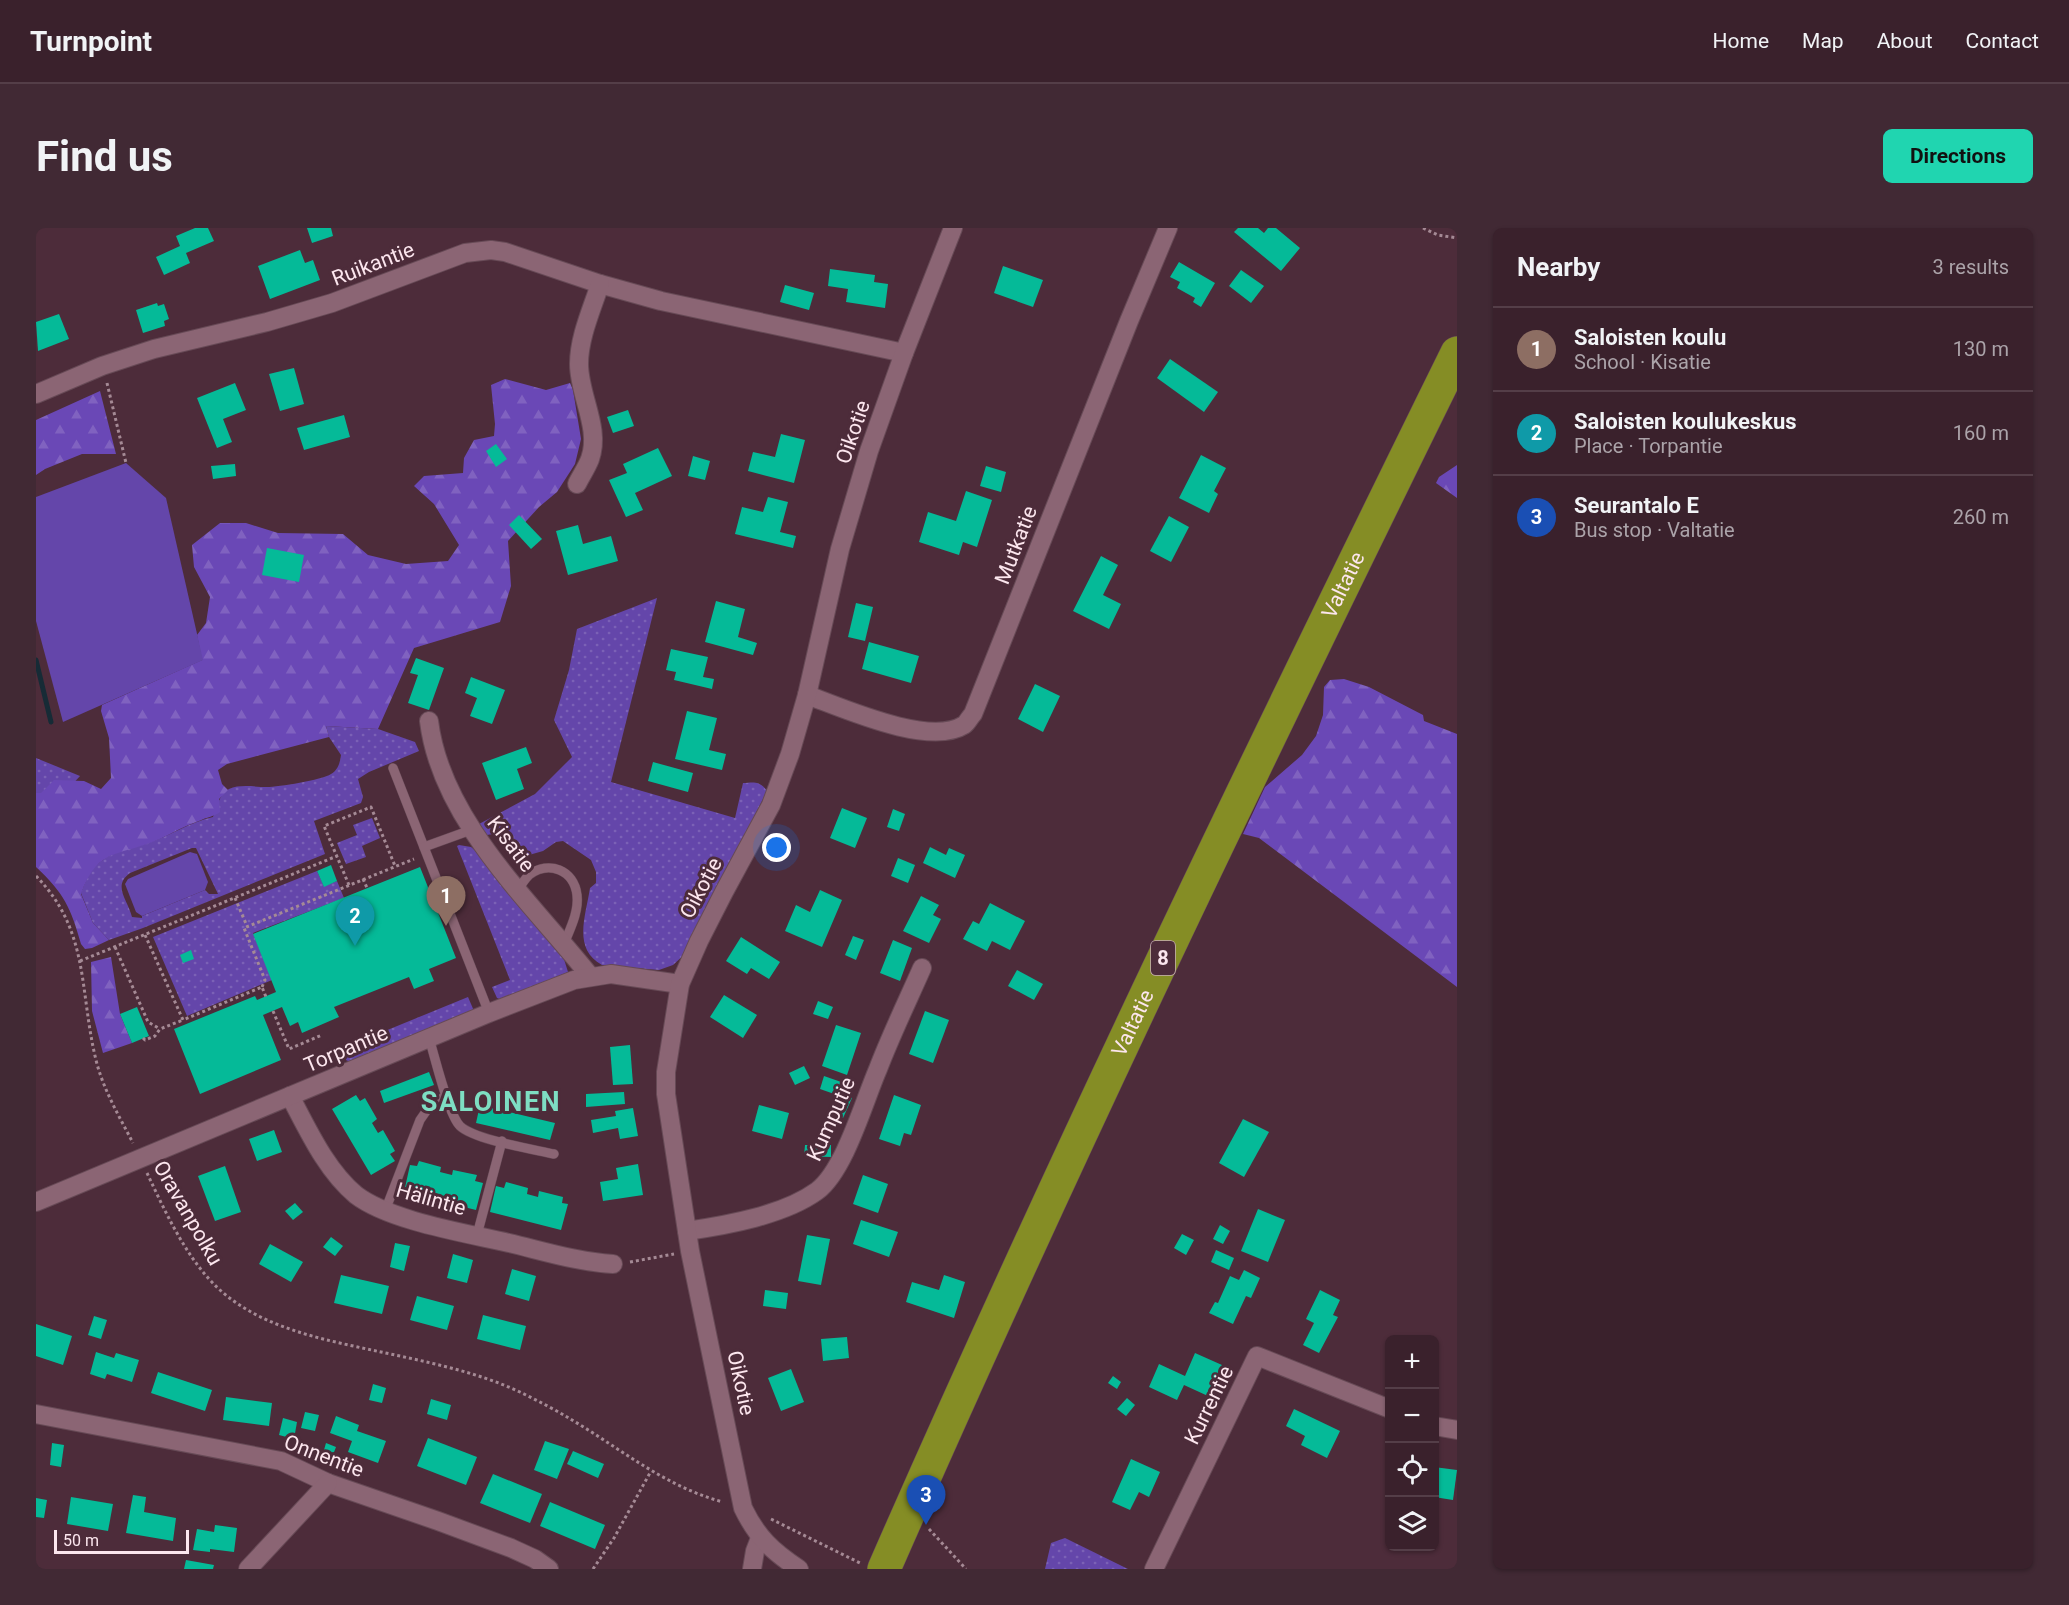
<!DOCTYPE html>
<meta charset="utf-8">
<style>
:root{--surface:#3a212c;--page:#412934;--text:#f1f3f6;--muted:#aba3a9;--line:#543e48;--accent:#20d5b0}
body{margin:0;font-family:Roboto,sans-serif;background:var(--page);color:var(--text)}
.controls{position:absolute;right:18px;bottom:18px;display:grid;overflow:hidden;border-radius:9px;box-shadow:0 2px 4px #0004}
.controls button{width:54px;height:54px;display:grid;place-items:center;padding:0;border:0;border-bottom:2px solid var(--line);background:var(--surface);color:var(--text);font:30px sans-serif}
.scale{position:absolute;left:18px;bottom:15px;width:135px;box-sizing:border-box;padding-left:6px;border:3px solid #fce6ee;border-top:0;font-size:16px;line-height:21px;white-space:nowrap;color:#fce6ee;-webkit-text-stroke:4px #4d2c3a;paint-order:stroke}
.you{position:absolute;left:741px;top:620px;width:21px;height:21px;margin:-15px;border:4px solid #fff;border-radius:50%;background:#1a73e8;box-shadow:0 0 0 9px #1a73e833}
.badge{display:grid;place-items:center;width:39px;height:39px;border-radius:50%;background:var(--accent);color:#fff;font-size:20px;font-weight:700}
.pin{position:absolute;translate:-50% -50px;filter:drop-shadow(0 2px 3px #0008)}
.pin::after{content:'';position:absolute;top:32px;width:21px;height:18px;background:inherit;clip-path:polygon(0 0,100% 0,50% 100%)}
.list{margin:0;padding:0;list-style:none}
h2{display:flex;justify-content:space-between;align-items:center;height:78px;margin:0;padding:0 24px;font-size:26px}
h2 small{font-size:20px;font-weight:400;color:var(--muted)}
.list li{display:grid;grid-template-columns:39px 1fr auto;gap:18px;align-items:center;box-sizing:border-box;height:84px;padding:0 24px;border-top:2px solid var(--line)}
.list b{display:block;font-size:22px;white-space:nowrap}
.list p{margin:0;font-size:20px;white-space:nowrap;color:var(--muted)}
.list em{font-size:20px;font-style:normal;color:var(--muted)}
.icon{flex:none;width:33px;height:33px;fill:none;stroke:currentColor;stroke-width:2;stroke-linecap:round;stroke-linejoin:round}
.map{position:relative;flex:none;width:1421px;height:1341px;overflow:hidden;border-radius:9px}
header{display:flex;align-items:center;gap:36px;box-sizing:border-box;height:84px;padding:0 30px;background:var(--surface);border-bottom:2px solid var(--line)}
header strong{font-size:28px}
nav{display:flex;gap:33px;margin-inline-start:auto;font-size:21px}
.intro{display:flex;align-items:center;justify-content:space-between;box-sizing:border-box;height:144px;padding:0 36px}
h1{margin:0;font-size:42px}
.button{padding:15px 27px;border-radius:9px;background:var(--accent);color:#111;font-size:21px;font-weight:700}
main{display:flex;gap:36px;padding:0 36px}
aside{flex:1;background:var(--surface);border-radius:9px;box-shadow:0 2px 4px #0004}
.map>svg:first-child{display:block}
.grass{fill:url(#grass-dots);fill-rule:evenodd}
.forest{fill:url(#forest-firs)}
.pitch{fill:#6446aa}
.lines{fill:none;stroke-linecap:round;stroke-linejoin:round}
.stream{stroke:#162b36;stroke-width:5}
.building{fill:#05ba98}
.lane-casing{stroke:#674a56;stroke-width:10}
.street-casing{stroke:#674a56;stroke-width:20}
.highway-casing{stroke:#674a56;stroke-width:34}
.path{stroke:#a58a95;stroke-width:3;stroke-dasharray:3 3;stroke-linecap:butt}
.lane{stroke:#8b6574;stroke-width:9}
.street{stroke:#8b6574;stroke-width:18}
.highway{stroke:#858d25;stroke-width:33}
.labels{text-anchor:middle;dominant-baseline:central;stroke-width:6;stroke-linejoin:round;paint-order:stroke}
.shield{fill:#4d2c3a;stroke:#c8aeb8;stroke-width:1.5}
.shield-label{font-size:20px;font-weight:bold;fill:#fce6ee}
.street-label{font-size:21px;fill:#fce6ee;stroke:#4d2c3a}
.district-label{font-size:27px;font-weight:bold;letter-spacing:1.5px;fill:#7edec3;stroke:#4d2c3a}
</style>
<header>
<strong>Turnpoint</strong>
<nav><a>Home</a><a>Map</a><a>About</a><a>Contact</a></nav>
</header>
<div class="intro"><h1>Find us</h1><a class="button">Directions</a></div>
<main>
<div class="map">
<svg width="1421" height="1341" viewBox="0 0 1421 1341">
<defs>
<pattern id="grass-dots" width="8" height="8" patternUnits="userSpaceOnUse" patternTransform="scale(1.5)"><rect width="8" height="8" fill="#6446aa"/><path d="M2 2h.1M6 6h.1" fill="none" stroke="#7b61b6" stroke-width="1.8" stroke-linecap="round"/></pattern>
<pattern id="forest-firs" width="22" height="20" patternUnits="userSpaceOnUse" patternTransform="scale(1.5)"><rect width="22" height="20" fill="#6a48b6"/><path d="M5 1l3.5 6h-7zM16 11l3.5 6h-7z" fill="#8062c0"/></pattern>
</defs>
<rect width="100%" height="100%" fill="#4d2c3a"/>
<g class="grass">
<path d="M621 370 575 554 699 590 707 555C719 554 724 553 731 563L650 725 637 737 623 742 566 737C536 721 550 687 554 660L560 655V644L555 632 527 613 520 614 507 623 493 627C477 612 475 603 451 607L443 596 499 566 536 529 518 492 533 442 541 401Z"/>
<path d="M290 498 342 501 379 514 383 523 333 544 322 551 327 569 325 575 278 593 289 626 107 700 73 712 57 695 45 665C50 653 53 642 64 634 79 622 95 621 112 615 134 608 154 594 177 589 181 579 183 566 193 561 204 556 219 559 231 559 242 559 286 552 295 546 302 542 304 535 305 527L293 509ZM156 620H160L182 666H173L169 662 106 688V690L96 689C92 672 76 658 94 645Z"/>
<polygon points="0,530 44,548 0,596"/>
<polygon points="336,590 344,610 326,618 330,629 310,636 301,615 321,607 317,597"/>
<polygon points="423,617 435,619 440,623 527,728 532,744 466,772 461,770 456,759 474,752 421,618"/>
<polygon points="281,643 288,658 301,653 308,670 217,705 236,752 151,788 117,709"/>
<polygon points="432,769 438,783 314,834 310,832 305,821"/>
<polygon points="1029,1310 1092,1341 1009,1341 1015,1315"/>
</g>
<g class="forest">
<path d="M469 151 510 162 534 155 537 162 545 211 539 236 521 264 503 279 472 313 475 358 464 394 378 420 342 501 290 498 293 509 191 536 182 542 186 556 192 562 183 571 184 584C177 589 171 589 163 593 145 599 129 610 111 616 75 628 60 625 45 666L57 695 73 712 56 720 49 721 45 716C35 680 28 665 0 639V565H5L18 552 48 553 65 561 75 550 73 510 65 483 66 477 166 432 161 407 170 395 174 369 158 339 156 317 184 295H210L242 305 307 306 332 327 370 336 412 333 423 317 398 276 378 258 388 248 427 245 428 230 438 212 458 208 459 196 455 157Z"/>
<polygon points="64,163 80,226 46,226 9,241 0,247 0,192"/>
<polygon points="1421,237 1421,270 1400,255 1403,249"/>
<polygon points="1308,451 1333,459 1387,487 1388,493 1421,506 1421,759 1223,610 1207,606 1229,559 1266,527 1280,508 1287,487 1288,459 1294,452"/>
<polygon points="75,729 84,786 96,815 67,825 56,783 55,734"/>
</g>
<g class="pitch">
<polygon points="90,235 130,270 167,432 27,494 0,393 0,269"/>
<polygon points="154,624 161,626 172,654 169,662 106,688 100,684 89,656 92,651"/>
</g>
<g class="lines">
<polyline class="stream" points="0,432 15,494"/>
</g>
<g class="building">
<polygon points="159,0 172,0 178,13 150,25 154,35 128,47 120,29 144,18 140,8"/>
<polygon points="271,0 295,0 297,8 276,15"/>
<polygon points="1202,0 1222,0 1228,5 1232,0 1240,0 1264,20 1245,43 1198,4"/>
<polygon points="264,22 269,35 277,32 284,52 234,71 222,38"/>
<polygon points="1143,34 1179,55 1165,79 1157,74 1159,70 1141,60 1144,54 1134,49"/>
<polygon points="967,38 1007,52 997,79 958,65"/>
<polygon points="794,41 839,47 838,54 852,56 849,80 810,74 812,61 792,58"/>
<polygon points="1205,42 1228,58 1215,75 1193,58"/>
<polygon points="749,57 778,65 773,82 744,74"/>
<polygon points="121,75 122,78 128,76 133,91 128,93 129,98 107,105 100,82"/>
<polygon points="23,86 33,111 2,123 0,94"/>
<polygon points="1134,131 1182,164 1168,184 1121,150"/>
<polygon points="258,140 268,176 244,183 233,146"/>
<polygon points="199,155 210,182 187,191 196,214 181,220 161,170"/>
<polygon points="592,182 598,198 577,205 571,189"/>
<polygon points="308,187 314,209 268,222 261,200"/>
<polygon points="745,206 769,212 758,255 712,243 717,224 739,229"/>
<polygon points="460,216 471,231 460,239 450,223"/>
<polygon points="622,220 636,248 599,265 607,282 590,289 573,252 591,245 587,236"/>
<polygon points="1165,227 1190,240 1178,263 1182,266 1173,285 1143,270"/>
<polygon points="657,228 674,233 669,252 652,248"/>
<polygon points="199,236 200,248 177,251 175,238"/>
<polygon points="950,238 970,244 965,264 944,258"/>
<polygon points="930,263 956,272 941,319 927,314 923,327 883,314 892,284 920,293"/>
<polygon points="732,269 752,274 744,304 760,308 757,320 699,306 706,279 727,284"/>
<polygon points="483,287 506,311 495,321 473,297"/>
<polygon points="1133,288 1153,299 1135,334 1114,323"/>
<polygon points="542,297 547,316 575,308 582,333 532,347 520,303"/>
<polygon points="231,320 268,327 263,354 226,347"/>
<polygon points="1065,328 1082,337 1067,367 1085,376 1073,401 1037,383"/>
<polygon points="680,373 709,381 702,409 721,415 717,427 669,414"/>
<polygon points="820,375 837,379 829,413 812,409"/>
<polygon points="833,414 883,428 875,455 826,441"/>
<polygon points="635,421 672,429 667,449 678,451 676,461 638,452 640,444 630,442"/>
<polygon points="380,430 408,440 393,482 372,475 382,447 374,445"/>
<polygon points="435,449 469,462 456,496 434,488 441,470 429,465"/>
<polygon points="999,456 1024,468 1007,504 982,491"/>
<polygon points="651,483 681,490 673,522 690,526 686,542 639,531"/>
<polygon points="490,519 496,535 481,541 488,561 460,572 446,535"/>
<polygon points="617,534 657,545 652,564 612,553"/>
<polygon points="806,580 831,590 819,620 794,610"/>
<polygon points="857,581 869,586 863,603 851,599"/>
<polygon points="894,619 910,627 913,620 929,627 919,650 887,635"/>
<polygon points="862,630 879,637 872,655 855,648"/>
<polygon points="295,637 301,653 288,659 281,643"/>
<polygon points="384,639 420,730 393,741 398,753 378,761 373,749 298,779 303,789 266,805 262,794 254,798 246,779 227,787 245,832 164,866 138,801 219,768 221,772 240,764 217,706"/>
<polygon points="784,662 806,672 786,719 749,703 760,677 774,684"/>
<polygon points="885,668 903,677 897,687 905,691 893,715 867,703"/>
<polygon points="954,675 989,693 974,722 956,713 951,723 927,711 937,693 943,696"/>
<polygon points="817,708 828,712 820,732 809,727"/>
<polygon points="705,709 744,734 733,751 715,740 711,746 690,733"/>
<polygon points="857,712 876,720 864,753 844,745"/>
<polygon points="155,722 158,731 147,735 144,727"/>
<polygon points="981,742 1007,756 998,772 972,758"/>
<polygon points="688,767 721,787 707,810 674,789"/>
<polygon points="782,773 797,779 792,791 777,786"/>
<polygon points="101,779 113,808 96,815 84,786"/>
<polygon points="889,783 913,792 897,835 873,826"/>
<polygon points="800,797 825,805 811,847 786,838"/>
<polygon points="594,817 597,856 577,857 574,819"/>
<polygon points="768,838 774,850 759,857 753,845"/>
<polygon points="393,844 398,857 348,875 344,863"/>
<polygon points="788,848 808,855 804,868 784,861"/>
<polygon points="588,864 589,876 550,879 550,866"/>
<polygon points="808,866 816,870 807,890 799,887"/>
<polygon points="320,867 324,873 329,870 341,891 336,895 342,905 347,902 359,923 354,926 359,933 335,947 296,881"/>
<polygon points="858,867 885,877 875,907 868,905 864,918 843,911"/>
<polygon points="444,877 519,895 514,912 440,895"/>
<polygon points="723,877 753,885 746,911 716,903"/>
<polygon points="597,880 602,908 584,911 582,900 557,905 555,892 580,888 579,883"/>
<polygon points="1207,891 1233,904 1208,949 1183,935"/>
<polygon points="238,902 246,924 221,933 213,911"/>
<polygon points="769,917 795,917 795,929 768,928"/>
<polygon points="383,933 405,939 404,944 416,947 417,942 441,947 439,953 447,955 440,982 368,964 374,937 381,938"/>
<polygon points="602,936 607,967 567,973 564,954 582,951 580,940"/>
<polygon points="189,938 205,984 179,993 162,948"/>
<polygon points="827,947 852,956 842,985 817,976"/>
<polygon points="470,954 492,960 491,966 502,969 503,963 527,969 526,975 532,976 525,1002 454,984 460,958 468,960"/>
<polygon points="259,975 267,984 257,992 249,983"/>
<polygon points="1222,981 1249,992 1232,1034 1205,1023"/>
<polygon points="825,992 862,1004 853,1029 817,1016"/>
<polygon points="1184,997 1194,1003 1187,1016 1177,1011"/>
<polygon points="1146,1006 1158,1012 1150,1027 1138,1020"/>
<polygon points="771,1007 794,1011 785,1057 762,1053"/>
<polygon points="295,1009 307,1018 299,1028 287,1019"/>
<polygon points="359,1015 374,1018 368,1043 354,1039"/>
<polygon points="234,1016 267,1034 255,1054 223,1036"/>
<polygon points="1180,1022 1198,1030 1193,1042 1175,1034"/>
<polygon points="417,1026 437,1032 431,1055 411,1050"/>
<polygon points="476,1041 500,1048 493,1073 469,1066"/>
<polygon points="1208,1042 1224,1050 1215,1070 1210,1068 1197,1096 1173,1085 1179,1074 1182,1075 1194,1048 1203,1052"/>
<polygon points="305,1047 353,1058 346,1086 298,1075"/>
<polygon points="908,1047 929,1054 918,1090 870,1074 876,1054 903,1062"/>
<polygon points="729,1062 752,1065 750,1081 727,1078"/>
<polygon points="1284,1062 1304,1072 1297,1087 1302,1089 1283,1125 1267,1117 1278,1095 1270,1091"/>
<polygon points="381,1068 418,1078 411,1102 374,1092"/>
<polygon points="447,1087 490,1098 484,1122 441,1111"/>
<polygon points="58,1088 71,1092 65,1111 52,1107"/>
<polygon points="0,1096 36,1108 27,1137 0,1128"/>
<polygon points="811,1109 813,1130 787,1133 785,1111"/>
<polygon points="60,1124 78,1130 80,1125 103,1132 96,1154 71,1146 69,1151 54,1146"/>
<polygon points="1159,1125 1186,1137 1172,1168 1148,1157 1141,1172 1113,1159 1123,1136 1149,1148"/>
<polygon points="755,1141 768,1174 745,1183 732,1150"/>
<polygon points="122,1144 176,1162 169,1183 115,1165"/>
<polygon points="1077,1148 1085,1154 1081,1161 1072,1155"/>
<polygon points="337,1156 350,1160 346,1175 333,1172"/>
<polygon points="190,1169 236,1175 233,1198 187,1192"/>
<polygon points="1091,1170 1099,1177 1090,1188 1081,1181"/>
<polygon points="395,1171 415,1177 411,1192 391,1186"/>
<polygon points="1258,1181 1304,1203 1291,1230 1265,1217 1269,1208 1250,1198"/>
<polygon points="269,1184 283,1187 279,1203 265,1200"/>
<polygon points="300,1188 323,1197 321,1203 350,1213 342,1235 312,1224 316,1213 294,1205"/>
<polygon points="247,1190 261,1194 258,1211 243,1207"/>
<polygon points="392,1210 441,1229 430,1257 381,1238"/>
<polygon points="509,1213 533,1221 521,1251 498,1242"/>
<polygon points="16,1215 28,1217 25,1239 14,1237"/>
<polygon points="290,1215 300,1219 295,1232 286,1229"/>
<polygon points="537,1223 568,1236 562,1250 531,1236"/>
<polygon points="1095,1231 1124,1244 1113,1269 1103,1264 1094,1282 1076,1274"/>
<polygon points="1398,1239 1421,1242 1417,1272 1398,1269"/>
<polygon points="457,1246 506,1266 494,1295 444,1275"/>
<polygon points="97,1267 110,1269 108,1284 140,1290 137,1313 90,1305"/>
<polygon points="35,1269 77,1276 72,1303 31,1296"/>
<polygon points="0,1270 11,1272 8,1290 0,1289"/>
<polygon points="514,1274 569,1297 559,1321 504,1298"/>
<polygon points="179,1297 201,1300 198,1324 174,1321 174,1324 157,1322 161,1301 178,1304"/>
<polygon points="150,1332 178,1337 177,1341 148,1341"/>
</g>
<g class="lines">
<defs>
<g id="lane">
<polyline points="357,540 453,785"/>
<polyline points="388,619 435,602"/>
<path d="M482 662C485 657 489 651 493 647 513 632 538 642 541 667 543 684 534 701 528 716"/>
<path d="M393 810C399 829 412 886 424 898 439 912 496 921 518 926"/>
<polyline points="349,983 384,892 391,882 410,867"/>
<polyline points="441,1007 466,913"/>
</g>
<g id="street">
<polyline points="0,166 66,138 118,121 231,94 296,75 429,25 455,22 469,24 564,56 625,73 868,125"/>
<path d="M541 256C545 248 551 239 554 231 565 200 543 168 543 136 543 109 556 81 564 56"/>
<path d="M771 467C807 480 893 519 928 497 931 495 934 489 937 486L1093 93 1132 0"/>
<path d="M393 493C405 592 495 674 554 748"/>
<path d="M254 868C272 902 290 942 320 967 354 993 430 1005 473 1015 507 1023 542 1034 577 1036"/>
<polyline points="0,974 453,785 538,752 575,746 644,756"/>
<path d="M651 1003C692 997 748 987 781 963 809 942 828 873 842 841 855 807 871 774 886 740"/>
<polyline points="0,1186 245,1233 292,1255 402,1293 475,1320 499,1331 513,1341"/>
<polyline points="1398,1198 1421,1202"/>
<polyline points="212,1341 292,1255"/>
<polyline points="716,1341 719,1323 724,1310"/>
<path d="M763 1341C736 1323 721 1309 707 1280L654 1023 630 866V844L644 756 663 713 688 664 735 577 754 526 771 467 804 321 833 223 868 125 917 0"/>
<polyline points="1118,1341 1221,1128 1354,1181"/>
</g>
<g id="highway">
<path id="s1" d="M848 1341C1028 930 1223 527 1421 125"/>
</g>
</defs>
<use href="#lane" class="lane-casing"/>
<use href="#street" class="street-casing"/>
<use href="#highway" class="highway-casing"/>
<g class="path">
<polyline points="1387,0 1402,7 1421,10"/>
<polyline points="71,155 90,235"/>
<path d="M0 648C54 703 43 763 60 832 67 861 83 888 97 915"/>
<polyline points="327,651 331,660"/>
<polyline points="313,657 288,598 335,579 359,638"/>
<polyline points="199,670 211,698"/>
<polyline points="109,707 147,792 226,759 230,769"/>
<polyline points="79,719 112,794 124,801"/>
<polyline points="44,733 301,628"/>
<polyline points="226,759 229,752 208,700 378,631"/>
<polyline points="237,783 253,821 286,807"/>
<polyline points="107,810 109,812 119,808 124,801 147,792"/>
<path d="M111 945C128 981 146 1021 173 1051 216 1099 285 1111 345 1124 392 1134 441 1144 484 1164 502 1173 520 1182 536 1192 585 1221 630 1259 687 1274"/>
<polyline points="594,1034 638,1026"/>
<polyline points="735,1291 824,1335"/>
<polyline points="893,1301 930,1341"/>
<polyline points="557,1341 578,1310 615,1243"/>
</g>
<use href="#lane" class="lane"/>
<use href="#street" class="street"/>
<use href="#highway" class="highway"/>
</g>
<g class="labels">
<rect class="shield" x="1115" y="713" width="24" height="34" rx="4.5"/>
<g class="shield-label">
<text x="1127" y="730">8</text>
</g>
<g class="street-label">
<text transform="translate(337 36) rotate(-21)">Ruikantie</text>
<text transform="translate(817 204) rotate(-71)">Oikotie</text>
<text transform="translate(980 317) rotate(-69)">Mutkatie</text>
<text stroke="none"><textPath href="#s1" startOffset="1086">Valtatie</textPath></text>
<text transform="translate(475 616) rotate(53)">Kisatie</text>
<text transform="translate(665 660) rotate(-62)">Oikotie</text>
<text stroke="none"><textPath href="#s1" startOffset="600">Valtatie</textPath></text>
<text transform="translate(310 821) rotate(-23)">Torpantie</text>
<text transform="translate(795 891) rotate(-66)">Kumputie</text>
<text transform="translate(395 971) rotate(16)">Hälintie</text>
<text transform="translate(152 985) rotate(60)">Oravanpolku</text>
<text transform="translate(705 1155) rotate(78)">Oikotie</text>
<text transform="translate(1173 1177) rotate(-64)">Kurrentie</text>
<text transform="translate(288 1228) rotate(21)">Onnentie</text>
</g>
<g class="district-label">
<text x="455" y="874">SALOINEN</text>
</g>
</g>
</svg>
<div class="controls">
<button>+</button>
<button>−</button>
<button><svg class="icon" aria-label="locate" viewBox="0 0 24 24"><circle cx="12" cy="12" r="6"/><path d="M12 2v4M12 18v4M2 12h4M18 12h4"/></svg></button>
<button><svg class="icon" aria-label="layers" viewBox="0 0 24 24"><path d="M12 4l9 5-9 5-9-5zM3 14l9 5 9-5"/></svg></button>
</div>
<div class="scale">50 m</div>
<div class="you"></div>
<div class="pin badge" style="left:410px;top:698px;background:#8d6e63">1</div>
<div class="pin badge" style="left:319px;top:718px;background:#0f9aa8">2</div>
<div class="pin badge" style="left:890px;top:1297px;background:#1a4fb4">3</div>
</div>
<aside>
<h2>Nearby<small>3 results</small></h2>
<ul class="list">
<li><span class="badge" style="background:#8d6e63">1</span><div><b>Saloisten koulu</b><p>School · Kisatie</p></div><em>130 m</em></li>
<li><span class="badge" style="background:#0f9aa8">2</span><div><b>Saloisten koulukeskus</b><p>Place · Torpantie</p></div><em>160 m</em></li>
<li><span class="badge" style="background:#1a4fb4">3</span><div><b>Seurantalo E</b><p>Bus stop · Valtatie</p></div><em>260 m</em></li>
</ul>
</aside>
</main>
